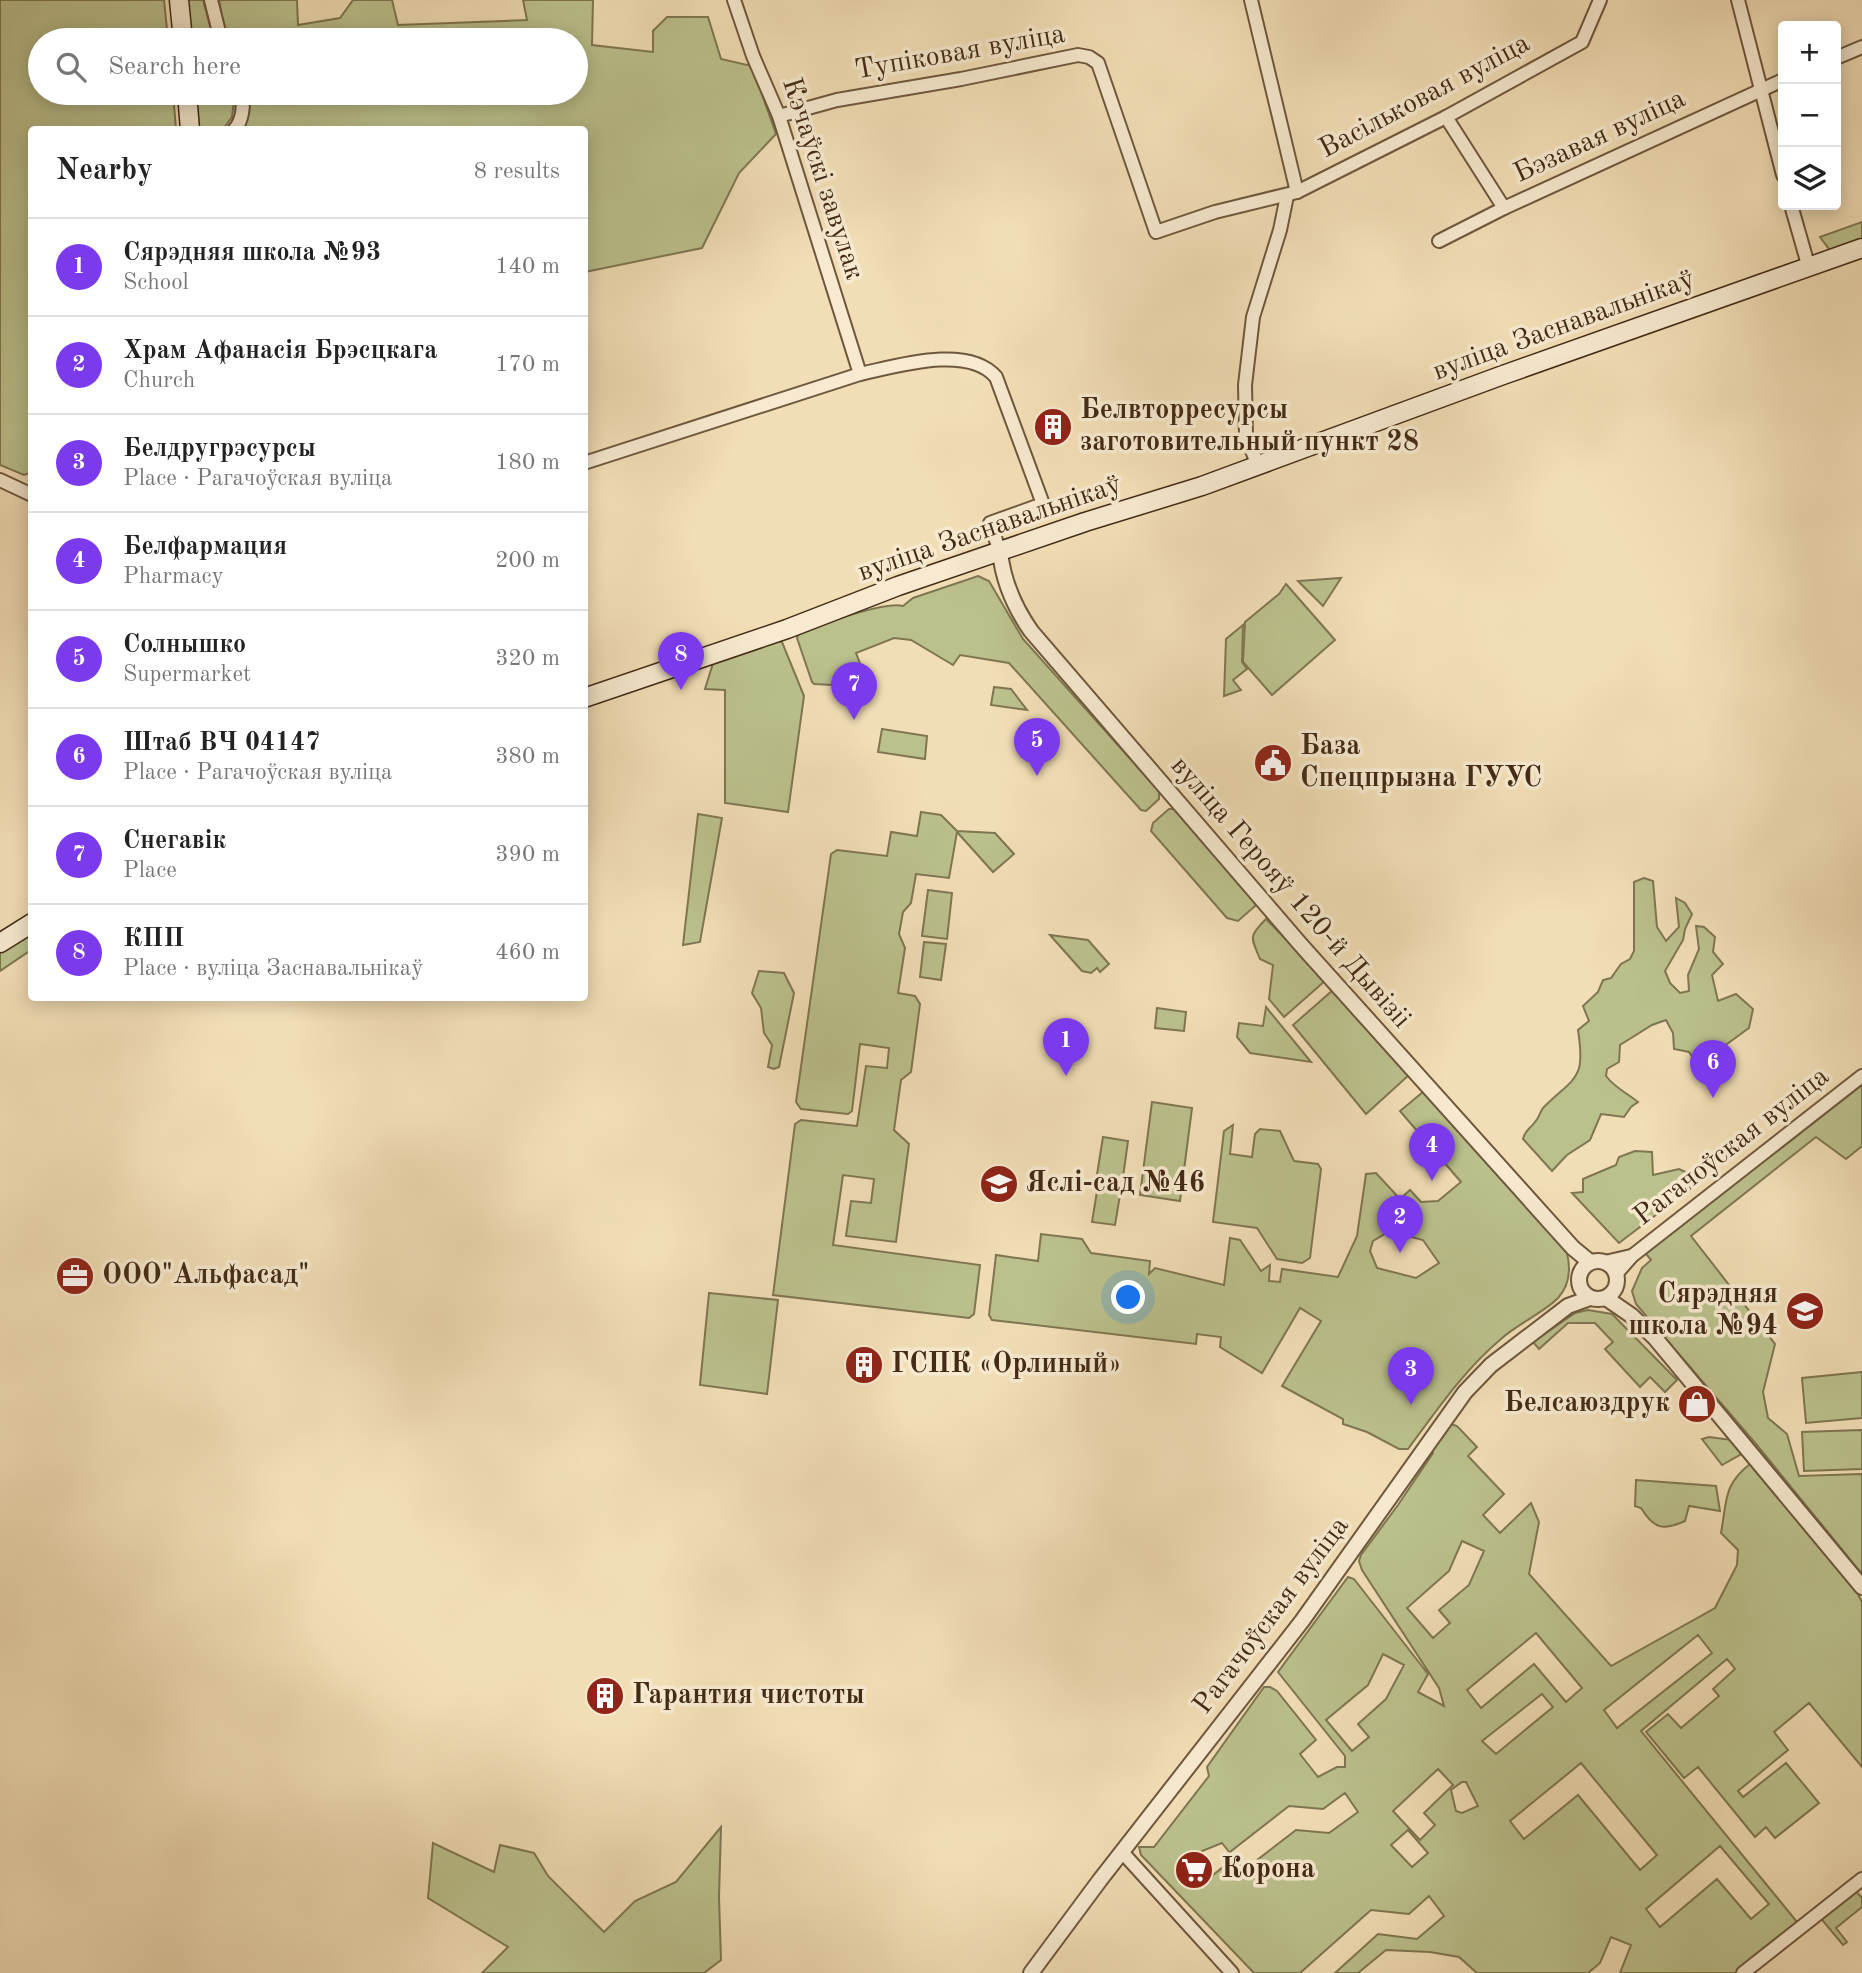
<!DOCTYPE html>
<meta charset="utf-8">
<style>
:root{--surface:#fff;--page:#f6f6f6;--text:#222;--muted:#767676;--line:#e0e0e0;--accent:#7c3aed}
body{margin:0;font-family:"Old Standard TT",serif;background:var(--page);color:var(--text)}
.controls{position:absolute;right:21px;top:21px;display:grid;overflow:hidden;border-radius:7px;box-shadow:0 4px 18px #0003}
.controls button{width:63px;height:63px;display:grid;place-items:center;padding:0;border:0;border-bottom:2px solid var(--line);background:var(--surface);color:var(--text);font:35px sans-serif}
.you{position:absolute;left:1129px;top:1298px;width:24px;height:24px;margin:-18px;border:5px solid #fff;border-radius:50%;background:#1a73e8;box-shadow:0 0 0 10px #1a73e833}
.badge{display:grid;place-items:center;width:46px;height:46px;border-radius:50%;background:var(--accent);color:#fff;font-size:23px;font-weight:700}
.pin{position:absolute;translate:-50% -58px;filter:drop-shadow(0 2px 4px #0008)}
.pin::after{content:'';position:absolute;top:37px;width:24px;height:21px;background:inherit;clip-path:polygon(0 0,100% 0,50% 100%)}
.list{margin:0;padding:0;list-style:none}
h2{display:flex;justify-content:space-between;align-items:center;height:91px;margin:0;padding:0 28px;font-size:30px}
h2 small{font-size:23px;font-weight:400;color:var(--muted)}
.list li{display:grid;grid-template-columns:46px 1fr auto;gap:21px;align-items:center;box-sizing:border-box;height:98px;padding:0 28px;border-top:2px solid var(--line)}
.list b{display:block;font-size:26px;white-space:nowrap}
.list p{margin:0;font-size:23px;white-space:nowrap;color:var(--muted)}
.list em{font-size:23px;font-style:normal;color:var(--muted)}
.icon{flex:none;width:38px;height:38px;fill:none;stroke:currentColor;stroke-width:2;stroke-linecap:round;stroke-linejoin:round}
.map{position:relative;flex:none;width:1862px;height:1973px;overflow:hidden}
.search{position:absolute;background:var(--surface);box-shadow:0 4px 18px #0003;left:28px;top:28px;width:560px;height:77px;display:flex;align-items:center;gap:18px;box-sizing:border-box;padding:0 24px;border-radius:38px;color:var(--muted);font-size:26px}
.panel{position:absolute;background:var(--surface);box-shadow:0 4px 18px #0003;left:28px;top:126px;width:560px;height:875px;border-radius:7px}
.map>svg:first-child{display:block}
.green{fill:#bbc18d;stroke:#7f7651;stroke-width:2;fill-rule:evenodd}
.lines{fill:none;stroke-linecap:round;stroke-linejoin:round}
.minor-casing{stroke:#6f573d;stroke-width:16}
.tertiary-casing{stroke:#6f573d;stroke-width:18}
.secondary-casing{stroke:#432a15;stroke-width:21}
.minor{stroke:#f7ead0;stroke-width:12}
.tertiary{stroke:#f7ead0;stroke-width:14}
.secondary{stroke:#f7ead0;stroke-width:18}
.labels{text-anchor:middle;dominant-baseline:central;stroke-width:7;stroke-linejoin:round;paint-order:stroke}
.street-label{font-size:28px;fill:#432a15;stroke:#f7ead0}
.poi-label{font-size:28px;font-weight:bold;fill:#432a15;stroke:#f7ead0;text-anchor:start}
</style>
<div class="map">
<svg width="1862" height="1973" viewBox="0 0 1862 1973">
<rect width="100%" height="100%" fill="#f2deb6"/>
<filter id="stains"><feTurbulence type="fractalNoise" baseFrequency=".00286" numOctaves="4"/><feColorMatrix values="0 0 0 0 .2 0 0 0 0 .09 0 0 0 0 .02 0 0 0 .5 -.17"/></filter>
<radialGradient id="worn" r=".72"><stop offset=".6" stop-color="#630" stop-opacity="0"/><stop offset="1" stop-color="#630" stop-opacity=".3"/></radialGradient>
<g class="green">
<polygon points="0,0 164,0 168,40 40,40 40,93 173,93 176,129 32,130 32,472 24,475 0,465"/>
<polygon points="186,0 203,0 214,40 190,40"/>
<polygon points="219,0 297,0 298,25 340,18 353,0 392,0 398,25 527,20 523,0 593,0 592,45 653,52 653,31 667,17 708,17 721,59 752,66 776,134 739,173 702,248 585,272 584,130 244,129 251,101 250,93 576,93 576,40 229,40 225,33"/>
<polygon points="196,93 235,93 232,117 223,129 199,128"/>
<polygon points="1862,222 1862,241 1832,253 1820,237"/>
<path d="M978 576 989 581 1023 639 1159 791V799L1146 811 1141 810 1009 663 960 655 953 665 911 640 894 638 856 653 869 687 814 684 812 682 797 638 799 633C820 625 883 601 903 606L913 598Z"/>
<polygon points="1341,578 1323,606 1298,581"/>
<polygon points="1286,584 1335,640 1272,695 1243,662 1245,622 1279,594"/>
<polygon points="1243,625 1242,662 1247,669 1233,680 1241,690 1224,696 1226,639"/>
<polygon points="776,640 782,642 804,696 788,812 725,803 725,690 705,689 714,660"/>
<polygon points="994,687 1011,689 1027,710 991,705"/>
<polygon points="882,729 927,736 925,759 878,752"/>
<polygon points="1169,809 1177,809 1256,898 1255,906 1238,921 1227,918 1151,831 1153,823"/>
<polygon points="921,812 941,815 957,831 995,833 1014,854 993,872 957,832 949,878 916,874 911,903 903,912 899,934 905,948 898,993 915,996 920,1004 911,1072 901,1080 894,1130 909,1144 896,1242 846,1236 851,1201 871,1203 874,1179 843,1175 833,1245 980,1265 974,1314 969,1318 773,1295 795,1124 801,1120 857,1126 866,1066 887,1068 889,1048 860,1044 852,1111 848,1114 801,1109 796,1102 831,854 837,850 887,856 891,832 917,836"/>
<polygon points="698,814 722,818 700,942 683,945"/>
<path d="M1644 878 1653 881 1657 927 1666 941 1679 927 1676 898 1685 903 1692 914 1685 929 1683 940 1665 971 1670 983 1680 993 1689 991 1688 975 1699 949 1696 926 1704 927 1715 937 1713 952 1723 964 1712 975 1718 1001 1736 994 1753 1009 1749 1028 1698 1065 1689 1052 1674 1049 1673 1033 1666 1020 1652 1025 1620 1045 1619 1062 1607 1069 1606 1076C1615 1088 1627 1093 1638 1102L1631 1107 1624 1117 1601 1114 1590 1140 1567 1155 1552 1171 1523 1139C1525 1130 1530 1129 1535 1122 1539 1118 1540 1112 1543 1108 1575 1076 1586 1081 1578 1030L1589 1021 1583 1006 1598 992 1603 980 1611 978 1621 964 1630 959 1634 951V882Z"/>
<polygon points="928,890 952,893 947,939 922,936"/>
<path d="M1266 919 1326 980 1284 1017 1269 999 1273 965 1260 959C1251 937 1248 937 1266 919Z"/>
<polygon points="31,923 31,950 0,971 0,943"/>
<polygon points="1050,935 1088,940 1109,964 1100,972 1097,968 1091,973 1082,971"/>
<polygon points="924,942 946,944 941,980 920,977"/>
<polygon points="759,971 784,973 794,993 779,1067 774,1069 768,1067 772,1045 764,1033 761,1008 752,993"/>
<polygon points="1333,990 1409,1075 1366,1114 1293,1025"/>
<polygon points="1266,1007 1311,1062 1250,1053 1237,1037 1239,1023 1263,1026"/>
<polygon points="1157,1008 1186,1012 1184,1031 1155,1028"/>
<polygon points="1862,1079 1862,1146 1846,1159 1816,1137 1691,1236 1775,1344 1763,1392 1768,1418 1787,1434 1799,1476 1862,1474 1862,1574 1756,1444 1636,1304 1632,1291 1642,1268 1651,1260 1642,1249"/>
<path d="M1429 1087 1567 1253C1571 1270 1570 1285 1558 1298 1546 1311 1516 1325 1501 1339 1464 1370 1437 1410 1408 1449H1399L1367 1432 1343 1424V1419L1282 1386 1321 1321 1300 1308 1262 1373 1220 1347 1221 1337 1197 1334 1196 1344 992 1320 989 1315 996 1255 1038 1261 1041 1234 1082 1239 1091 1253 1150 1261 1149 1274 1155 1268 1224 1285 1230 1238 1240 1240 1261 1271 1270 1265 1269 1281 1280 1282 1282 1269 1338 1277 1357 1236 1366 1174 1376 1173 1400 1199 1410 1190 1421 1202 1438 1201 1461 1182 1400 1111ZM1390 1231 1423 1240 1439 1263 1416 1278 1377 1268 1370 1251 1373 1241Z"/>
<polygon points="1152,1102 1192,1108 1180,1201 1140,1195"/>
<polygon points="1233,1125 1230,1154 1252,1157 1255,1134 1260,1129 1280,1131 1294,1161 1318,1164 1321,1169 1310,1258 1302,1263 1277,1259 1257,1228 1213,1222 1224,1131"/>
<polygon points="1103,1137 1128,1141 1122,1184 1096,1181"/>
<polygon points="1635,1151 1652,1152 1653,1175 1679,1169 1690,1174 1690,1189 1619,1243 1572,1193 1583,1192 1583,1179 1616,1165 1619,1157"/>
<polygon points="1098,1185 1121,1189 1115,1225 1092,1222"/>
<polygon points="709,1293 778,1300 767,1394 700,1385"/>
<polygon points="1588,1310 1612,1314 1677,1380 1665,1392 1650,1377 1640,1387 1605,1349 1613,1342 1595,1323 1568,1323 1539,1349 1533,1342 1575,1313"/>
<polygon points="1862,1372 1862,1418 1806,1423 1802,1378"/>
<path d="M1451 1424 1457 1426 1477 1447 1468 1456 1504 1494 1483 1515 1500 1533 1531 1503 1539 1522 1529 1574 1611 1666 1715 1608 1737 1565 1738 1550 1721 1533C1727 1501 1723 1485 1750 1464L1852 1583 1862 1602V1767L1809 1703 1774 1732 1788 1750 1738 1791 1743 1797 1786 1763 1819 1803 1775 1838 1766 1827 1755 1837 1698 1767 1684 1778 1646 1732 1668 1714 1681 1728 1719 1696 1713 1689 1735 1669 1727 1659 1641 1731 1802 1928 1743 1973H1620L1631 1945 1611 1937 1600 1963 1588 1973H1477L1459 1957 1430 1952 1386 1950 1358 1973H1335L1378 1934 1417 1939 1444 1916 1429 1896 1409 1914 1371 1910 1300 1973H1254L1141 1855 1139 1847H1154L1209 1776 1207 1767 1264 1687H1270L1277 1691 1316 1740 1300 1754 1318 1777 1337 1767H1345V1756L1278 1672 1348 1577 1354 1579 1428 1674 1418 1692 1444 1706 1439 1688 1362 1570 1359 1561 1361 1555 1398 1505 1433 1453 1430 1449ZM1462 1541 1484 1551 1469 1585 1439 1610 1450 1623 1433 1638 1407 1608 1449 1571ZM1536 1633 1582 1688 1566 1702 1534 1664 1481 1708 1467 1690ZM1698 1635 1712 1653 1617 1728 1604 1710ZM1383 1654 1404 1665 1386 1699 1358 1724 1369 1737 1352 1751 1326 1720 1368 1685ZM1542 1694 1553 1707 1496 1754 1482 1741ZM1581 1763 1657 1855 1640 1870 1578 1795 1524 1839 1510 1821ZM1438 1769 1453 1785 1424 1813 1435 1825 1420 1840 1393 1811ZM1462 1782H1466L1478 1806 1462 1813 1456 1811 1451 1790ZM1345 1793 1358 1812 1329 1833 1296 1830 1244 1870 1230 1852 1289 1806 1323 1809ZM1408 1830 1428 1853 1412 1867 1391 1845ZM1222 1843 1234 1858 1197 1888 1185 1873 1188 1869 1187 1868 1202 1851ZM1720 1846 1769 1904 1751 1919 1717 1879 1660 1927 1646 1909Z"/>
<polygon points="1862,1430 1862,1469 1804,1471 1802,1432"/>
<polygon points="1709,1437 1732,1440 1745,1452 1722,1465 1702,1439"/>
<path d="M1636 1480 1716 1486 1720 1511 1689 1506 1685 1521C1663 1531 1654 1529 1641 1508L1635 1506Z"/>
<polygon points="721,1827 719,1897 721,1960 704,1973 482,1973 508,1947 428,1898 433,1843 494,1872 500,1845 534,1853 548,1876 604,1932 635,1901 676,1882"/>
<polygon points="1852,1887 1862,1898 1862,1907 1836,1928 1847,1942 1843,1945 1818,1915"/>
</g>
<g class="lines">
<defs>
<g id="minor">
<polyline points="211,0 221,40"/>
<polyline points="734,0 753,56 779,116 860,374"/>
<polyline points="1251,0 1297,192"/>
<polyline points="1738,0 1783,175"/>
<polyline points="1836,58 1862,47"/>
<polyline points="779,116 837,100 961,79 1078,55 1089,57 1098,63 1156,232 1215,212 1297,192 1446,117 1582,42 1600,0"/>
<polyline points="1446,117 1504,208"/>
<path d="M234 130C243 121 244 105 242 93"/>
<polyline points="1791,205 1809,268"/>
<polyline points="1439,241 1504,208 1783,80"/>
<path d="M584 463 860 374C897 366 968 344 996 377L1043 504 990 523 1000 552"/>
<polyline points="1258,466 1246,435 1245,385 1253,317 1280,230 1287,196"/>
<polyline points="0,480 32,495"/>
<polyline points="1605,1262 1631,1256"/>
<polyline points="1617,1273 1632,1256 1862,1076"/>
<polyline points="1123,1853 1232,1973"/>
<polyline points="1743,1973 1862,1879"/>
</g>
<g id="tertiary">
<path d="M1000 552C1003 580 1015 608 1031 631L1301 945 1573 1248 1590 1262"/>
<circle cx="1598" cy="1280" r="19"/>
<polyline points="1606,1298 1632,1316 1655,1338 1862,1587"/>
<polyline points="1031,1973 1100,1880 1302,1621 1465,1392 1491,1365 1568,1306 1590,1298"/>
</g>
<g id="secondary">
<polyline points="179,0 183,40"/>
<polyline points="187,93 190,130"/>
<polyline points="584,698 787,629 898,586 1085,522 1202,486 1503,375 1862,248"/>
<polyline points="0,943 32,923"/>
</g>
</defs>
<use href="#minor" class="minor-casing"/>
<use href="#tertiary" class="tertiary-casing"/>
<use href="#secondary" class="secondary-casing"/>
<use href="#minor" class="minor"/>
<use href="#tertiary" class="tertiary"/>
<use href="#secondary" class="secondary"/>
</g>
<defs>
<symbol id="building-disc" viewBox="-11 -11 22 22"><circle r="9.5" fill="#8f2418" stroke="#f7ead0"/><path d="M-4-6H4V6H1V3H-1V6H-4ZM-2.5-4.3h1.7v1.8h-1.7ZM.8-4.3h1.7v1.8H.8ZM-2.5-1h1.7V.8h-1.7ZM.8-1h1.7V.8H.8Z" fill="#fff"/></symbol>
<symbol id="civic-disc" viewBox="-11 -11 22 22"><circle r="9.5" fill="#8f2418" stroke="#f7ead0"/><path d="M-.6-6.5H3V-4.5H.6V-3L4-1V1h2V6H-6V1h2V-1L-.6-3ZM-1.2 2.5V6h2.4V2.5Z" fill="#fff"/></symbol>
<symbol id="school-disc" viewBox="-11 -11 22 22"><circle r="9.5" fill="#8f2418" stroke="#f7ead0"/><path d="M0-5L7-2L0 1L-7-2ZM-4 1L0 2.5L4 1V4Q0 6-4 4Z" fill="#fff"/></symbol>
<symbol id="office-disc" viewBox="-11 -11 22 22"><circle r="9.5" fill="#8f2418" stroke="#f7ead0"/><path d="M-6-3h4V-5.5h4V-3h4V5H-6ZM-1-4.5V-3h2v-1.5ZM-6 0V1H6V0Z" fill="#fff"/></symbol>
<symbol id="shop-disc" viewBox="-11 -11 22 22"><circle r="9.5" fill="#8f2418" stroke="#f7ead0"/><path d="M-5-2.5h2.3a2.7 3.5 0 0 1 5.4 0H5L5.5 6h-11ZM-1.5-2.5h3a1.5 2.3 0 0 0-3 0Z" fill="#fff"/></symbol>
<symbol id="supermarket-disc" viewBox="-11 -11 22 22"><circle r="9.5" fill="#8f2418" stroke="#f7ead0"/><path d="M-6-5.5h2.5l.6 2H6L4.5 2H-2.5L-4.4-4H-6ZM-1.5 3.2a1.3 1.3 0 1 0 .1 0ZM3 3.2a1.3 1.3 0 1 0 .1 0Z" fill="#fff"/></symbol>
</defs>
<g fill-rule="evenodd">
<use href="#building-disc" x="1031" y="405" width="44" height="44"/>
<use href="#civic-disc" x="1251" y="741" width="44" height="44"/>
<use href="#school-disc" x="977" y="1162" width="44" height="44"/>
<use href="#office-disc" x="53" y="1254" width="44" height="44"/>
<use href="#school-disc" x="1783" y="1289" width="44" height="44"/>
<use href="#building-disc" x="842" y="1343" width="44" height="44"/>
<use href="#shop-disc" x="1675" y="1382" width="44" height="44"/>
<use href="#building-disc" x="583" y="1674" width="44" height="44"/>
<use href="#supermarket-disc" x="1172" y="1848" width="44" height="44"/>
</g>
<g class="labels">
<g class="street-label">
<text transform="translate(960 53) rotate(-10)">Тупіковая вуліца</text>
<text transform="translate(1425 97) rotate(-28)">Васільковая вуліца</text>
<text transform="translate(1600 137) rotate(-25)">Бэзавая вуліца</text>
<text transform="translate(822 179) rotate(72)">Кэчаўскі завулак</text>
<text transform="translate(1564 326) rotate(-20)">вуліца Заснавальнікаў</text>
<text transform="translate(990 529) rotate(-19)">вуліца Заснавальнікаў</text>
<text transform="translate(1290 893) rotate(49)">вуліца Герояў 120-й Дывізіі</text>
<text transform="translate(1732 1147) rotate(-38)">Рагачоўская вуліца</text>
<text transform="translate(1272 1616) rotate(-53)">Рагачоўская вуліца</text>
</g>
<g class="poi-label">
<text x="1080" y="411">Белвторресурсы<tspan x="1080" dy="32">заготовительный пункт 28</tspan></text>
<text x="1300" y="747">База<tspan x="1300" dy="32">Спецпрызна ГУУС</tspan></text>
<text x="1026" y="1184">Яслі-сад №46</text>
<text x="102" y="1276">ООО"Альфасад"</text>
<text x="1778" y="1295" text-anchor="end">Сярэдняя<tspan x="1778" dy="32">школа №94</tspan></text>
<text x="891" y="1365">ГСПК «Орлиный»</text>
<text x="1670" y="1404" text-anchor="end">Белсаюздрук</text>
<text x="632" y="1696">Гарантия чистоты</text>
<text x="1221" y="1870">Корона</text>
</g>
</g>
<rect width="100%" height="100%" filter="url(#stains)"/>
<rect width="100%" height="100%" fill="url(#worn)"/>
</svg>
<div class="controls">
<button>+</button>
<button>−</button>
<button><svg class="icon" aria-label="layers" viewBox="0 0 24 24"><path d="M12 4l9 5-9 5-9-5zM3 14l9 5 9-5"/></svg></button>
</div>
<div class="you"></div>
<div class="pin badge" style="left:1066px;top:1076px">1</div>
<div class="pin badge" style="left:1400px;top:1253px">2</div>
<div class="pin badge" style="left:1411px;top:1405px">3</div>
<div class="pin badge" style="left:1432px;top:1181px">4</div>
<div class="pin badge" style="left:1037px;top:776px">5</div>
<div class="pin badge" style="left:1713px;top:1098px">6</div>
<div class="pin badge" style="left:854px;top:720px">7</div>
<div class="pin badge" style="left:681px;top:690px">8</div>
<div class="search"><svg class="icon" aria-label="search" viewBox="0 0 24 24"><circle cx="10" cy="10" r="6"/><path d="M15 15l6 6"/></svg>Search here</div>
<section class="panel">
<h2>Nearby<small>8 results</small></h2>
<ul class="list">
<li><span class="badge">1</span><div><b>Сярэдняя школа №93</b><p>School</p></div><em>140 m</em></li>
<li><span class="badge">2</span><div><b>Храм Афанасія Брэсцкага</b><p>Church</p></div><em>170 m</em></li>
<li><span class="badge">3</span><div><b>Белдругрэсурсы</b><p>Place · Рагачоўская вуліца</p></div><em>180 m</em></li>
<li><span class="badge">4</span><div><b>Белфармация</b><p>Pharmacy</p></div><em>200 m</em></li>
<li><span class="badge">5</span><div><b>Солнышко</b><p>Supermarket</p></div><em>320 m</em></li>
<li><span class="badge">6</span><div><b>Штаб ВЧ 04147</b><p>Place · Рагачоўская вуліца</p></div><em>380 m</em></li>
<li><span class="badge">7</span><div><b>Снегавік</b><p>Place</p></div><em>390 m</em></li>
<li><span class="badge">8</span><div><b>КПП</b><p>Place · вуліца Заснавальнікаў</p></div><em>460 m</em></li>
</ul>
</section>
</div>
